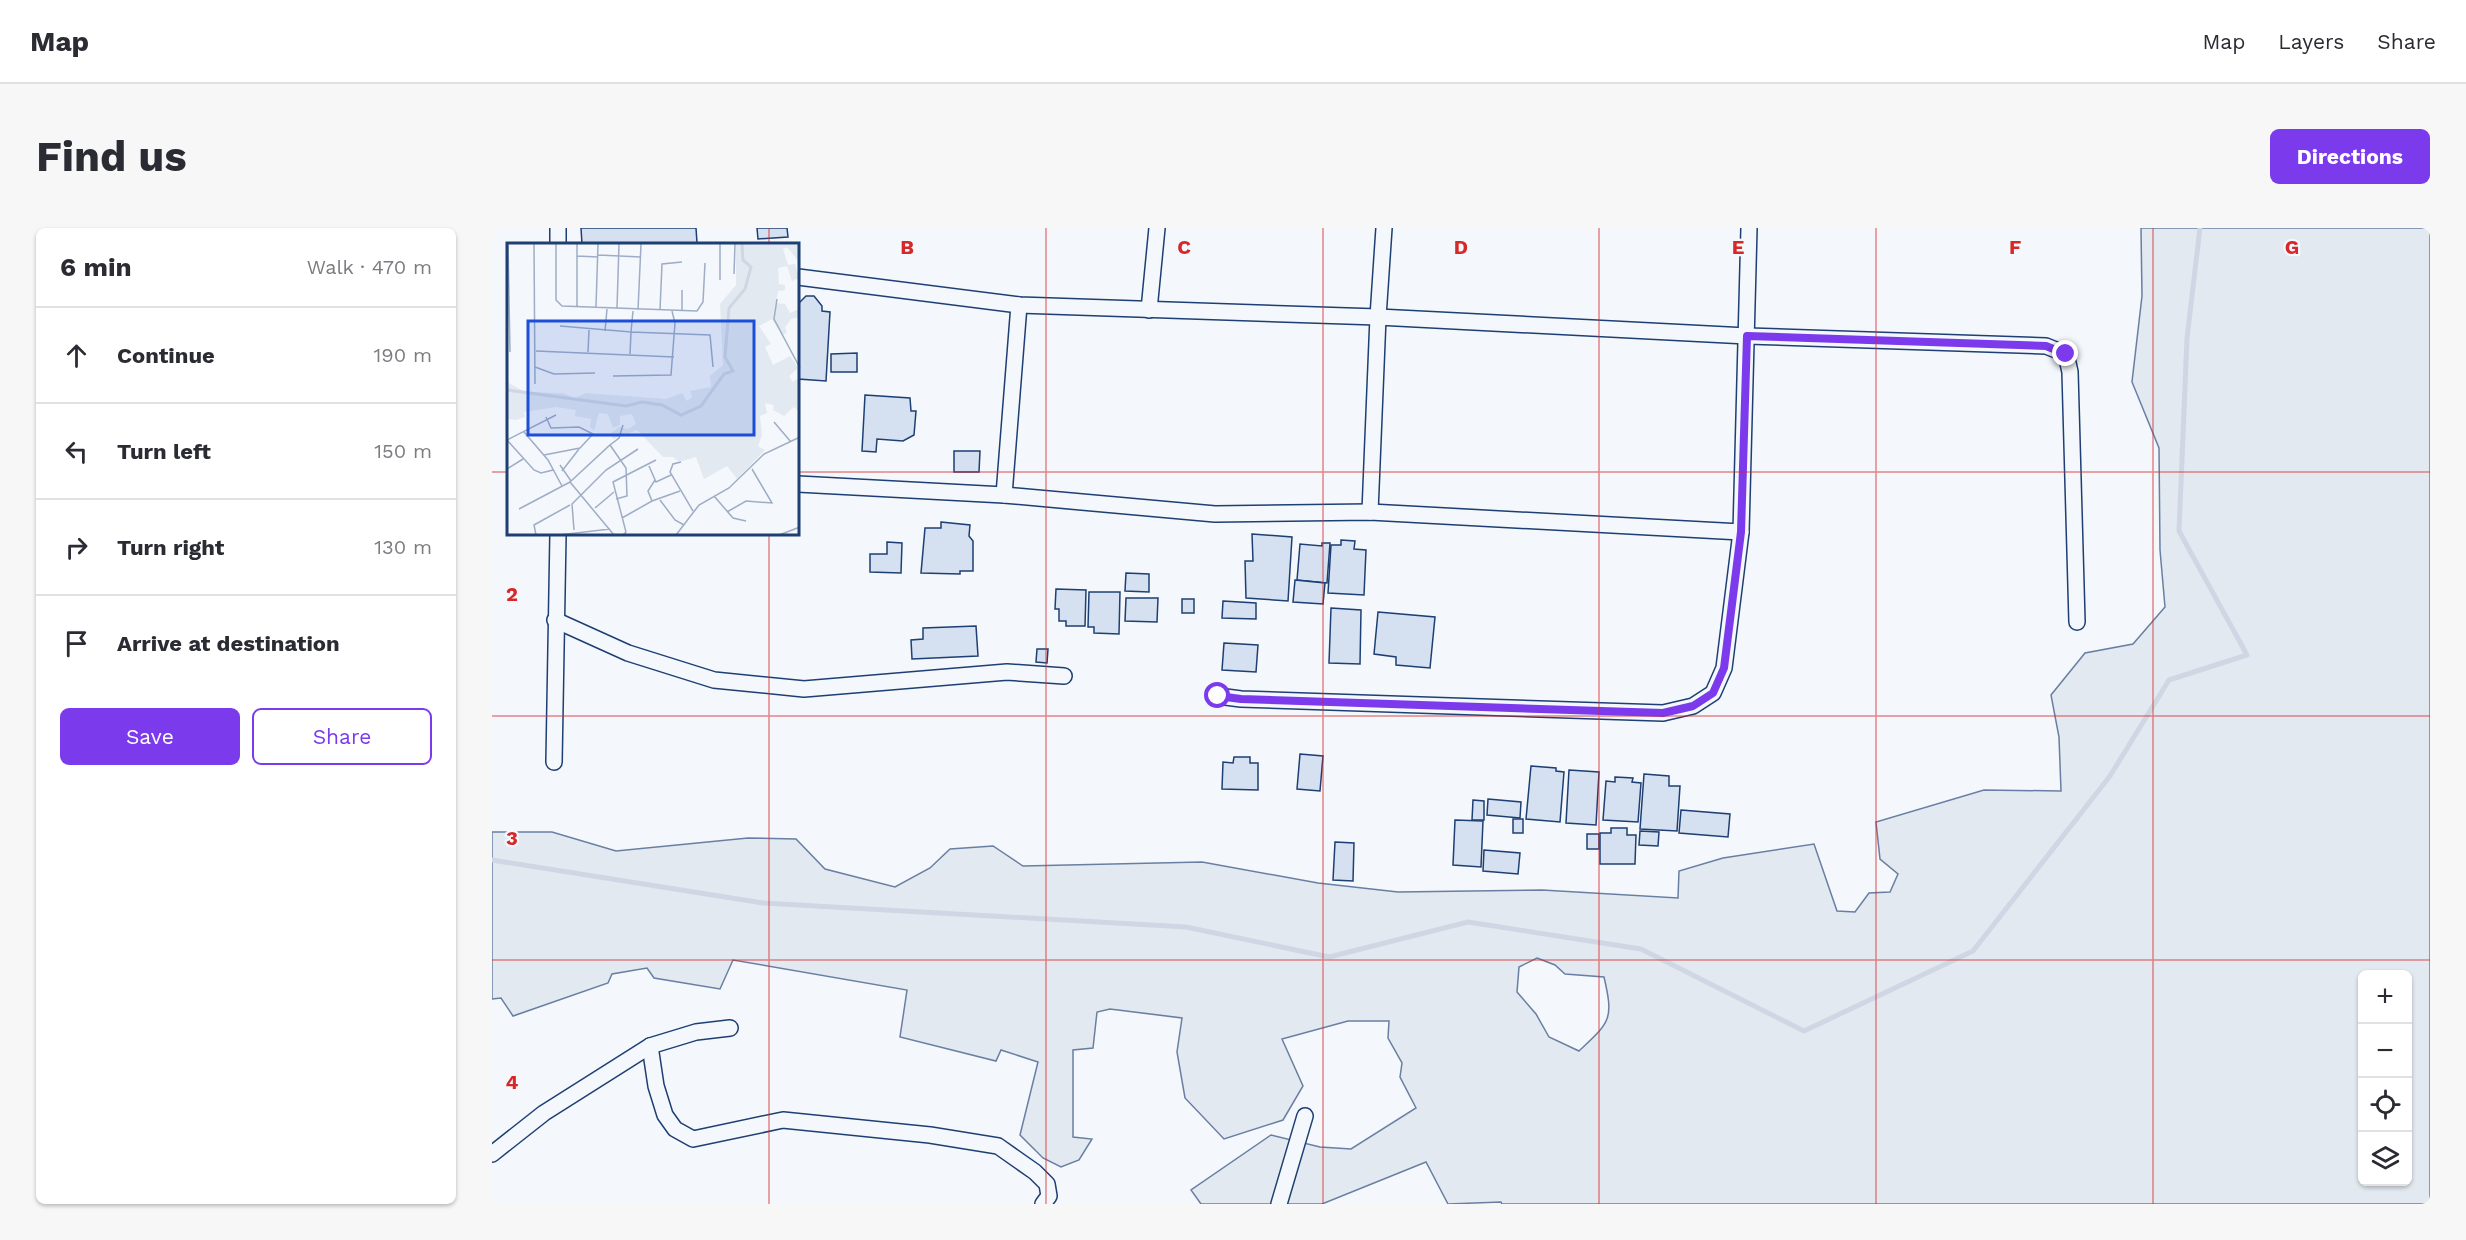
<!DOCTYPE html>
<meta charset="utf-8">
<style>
:root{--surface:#fff;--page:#f7f7f7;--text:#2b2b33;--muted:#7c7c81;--line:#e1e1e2;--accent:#7c3aed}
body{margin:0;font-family:"Work Sans",sans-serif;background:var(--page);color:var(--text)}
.controls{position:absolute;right:18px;bottom:18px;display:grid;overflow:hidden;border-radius:9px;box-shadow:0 2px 4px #0004}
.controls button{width:54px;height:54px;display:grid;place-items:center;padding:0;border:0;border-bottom:2px solid var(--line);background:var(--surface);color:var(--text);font:30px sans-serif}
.stop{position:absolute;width:18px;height:18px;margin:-14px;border:4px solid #7c3aed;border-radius:50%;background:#fff}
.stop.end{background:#7c3aed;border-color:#fff;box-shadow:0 2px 6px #0008}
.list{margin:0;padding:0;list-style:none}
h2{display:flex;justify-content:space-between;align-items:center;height:78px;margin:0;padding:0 24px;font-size:26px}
h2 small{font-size:20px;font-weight:400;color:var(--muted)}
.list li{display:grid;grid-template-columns:39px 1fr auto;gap:18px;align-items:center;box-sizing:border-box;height:96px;padding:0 24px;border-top:2px solid var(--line)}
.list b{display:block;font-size:22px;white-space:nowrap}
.list em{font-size:20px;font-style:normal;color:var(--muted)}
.actions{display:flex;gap:12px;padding:18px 24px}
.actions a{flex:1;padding:14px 0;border:2px solid var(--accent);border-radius:9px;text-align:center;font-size:21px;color:var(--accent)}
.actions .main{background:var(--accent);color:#fff}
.icon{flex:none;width:33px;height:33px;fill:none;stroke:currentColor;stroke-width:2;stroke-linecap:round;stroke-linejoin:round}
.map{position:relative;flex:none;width:1938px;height:976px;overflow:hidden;border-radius:9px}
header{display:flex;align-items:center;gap:36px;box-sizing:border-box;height:84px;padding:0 30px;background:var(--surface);border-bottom:2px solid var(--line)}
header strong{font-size:28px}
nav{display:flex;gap:33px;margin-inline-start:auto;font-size:21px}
.intro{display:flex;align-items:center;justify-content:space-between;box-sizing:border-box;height:144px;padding:0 36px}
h1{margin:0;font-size:42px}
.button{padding:15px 27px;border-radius:9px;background:var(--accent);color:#fff;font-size:21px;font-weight:700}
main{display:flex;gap:36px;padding:0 36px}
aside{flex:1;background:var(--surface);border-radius:9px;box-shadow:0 2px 4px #0004}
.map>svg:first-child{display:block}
.green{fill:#e3e9f0;stroke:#687fa3;stroke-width:1.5;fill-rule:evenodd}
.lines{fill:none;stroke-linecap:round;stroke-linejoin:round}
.stream{stroke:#cfd7e4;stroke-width:5}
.building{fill:#d5e0f0;stroke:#1d3f73;stroke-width:1.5}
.street-casing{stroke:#1d3f73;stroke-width:18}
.street{stroke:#f4f7fb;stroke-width:15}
.route{stroke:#7c3aed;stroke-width:8}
.grid{fill:none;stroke:#d62828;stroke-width:1.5;stroke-opacity:0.55}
.inset-river{fill:none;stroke:#cfd7e4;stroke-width:3}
.inset-road{fill:none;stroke:#9eadc5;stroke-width:1.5}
.view{fill:#1d4ed8;fill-opacity:0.15;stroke:#1d4ed8;stroke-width:3}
.inset-edge{fill:none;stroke:#1d3f73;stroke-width:3}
.grid-label{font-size:20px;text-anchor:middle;font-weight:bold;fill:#d62828;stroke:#f4f7fb;stroke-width:4.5;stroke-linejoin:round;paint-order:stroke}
</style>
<header>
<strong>Map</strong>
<nav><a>Map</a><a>Layers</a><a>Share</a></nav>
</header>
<div class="intro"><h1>Find us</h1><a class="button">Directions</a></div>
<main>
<aside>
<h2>6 min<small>Walk · 470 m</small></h2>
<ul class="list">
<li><svg class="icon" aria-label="ahead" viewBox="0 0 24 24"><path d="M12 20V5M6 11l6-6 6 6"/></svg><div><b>Continue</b></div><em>190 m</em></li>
<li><svg class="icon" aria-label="left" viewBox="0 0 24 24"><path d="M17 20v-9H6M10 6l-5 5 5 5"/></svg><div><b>Turn left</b></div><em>150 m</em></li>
<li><svg class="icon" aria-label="right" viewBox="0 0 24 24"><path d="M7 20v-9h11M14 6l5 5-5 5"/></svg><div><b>Turn right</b></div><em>130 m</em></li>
<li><svg class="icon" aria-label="arrive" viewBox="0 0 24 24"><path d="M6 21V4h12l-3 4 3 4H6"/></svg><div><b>Arrive at destination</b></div></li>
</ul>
<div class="actions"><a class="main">Save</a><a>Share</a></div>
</aside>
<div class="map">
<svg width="1938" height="976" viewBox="0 0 1938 976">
<rect width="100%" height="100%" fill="#f4f7fb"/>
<path class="green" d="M1649 0H1938V976H1010L1009 974 956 976 934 934 830 976H709L699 962 779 907 828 919 859 921 924 880 908 849 910 835 896 810 897 793H856L790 811 811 858 791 892 732 911 693 870 685 824 690 790 618 781 605 784 601 820 581 822V909L600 911 587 932 569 939 551 930 528 907 546 834 509 822 504 833 408 809 415 762 241 732 228 761 162 750 155 740 120 746 116 755 21 788 9 770 0 771V604H60L124 623 256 610 304 611 333 641 403 659 438 640 458 621 501 618 531 638 710 634 826 655 906 664 1050 662 1186 670 1187 643 1231 630 1322 616 1345 683 1363 684 1377 665 1398 664 1406 646 1388 631 1384 594 1492 562 1569 563 1567 509 1559 467 1593 425 1641 416 1673 379 1668 322 1667 220 1640 154 1650 68ZM1045 730 1063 737 1073 746 1112 749C1122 792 1118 794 1087 823L1057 809 1044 786 1025 764 1027 739ZM1870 746H1916V954H1870Z"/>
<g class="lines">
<polyline class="stream" points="0,632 271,675 694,699 837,729 976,694 1149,721 1312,803 1481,723 1618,548 1677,452 1755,427 1687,303 1695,110 1708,0"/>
</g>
<g class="building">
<polygon points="89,0 204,0 205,15 90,16"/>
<polygon points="265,0 295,0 296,9 266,11"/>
<polygon points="314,68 322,68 330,78 330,83 338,84 334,153 306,151 306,76"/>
<polygon points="365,125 365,144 339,144 339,126"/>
<polygon points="373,167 418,170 419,183 424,183 422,207 411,213 385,211 384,224 370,223"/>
<polygon points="462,223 488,223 487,244 462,244"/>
<polygon points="449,294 478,297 477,308 481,313 481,343 468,343 468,346 429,345 433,300 449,300"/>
<polygon points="760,306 800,309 796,373 754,370 753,333 761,333"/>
<polygon points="849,312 863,313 862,321 874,322 872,367 836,365 839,317 849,317"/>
<polygon points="395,314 410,315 409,345 378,344 378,326 395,326"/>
<polygon points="830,315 838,315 835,355 805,352 808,316 830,318"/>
<polygon points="634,345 657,346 657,364 633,363"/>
<polygon points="803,352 833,355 831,376 801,374"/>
<polygon points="564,361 594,362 593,398 574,398 574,393 567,393 567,381 563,381"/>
<polygon points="597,364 628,364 627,406 602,405 602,399 596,399"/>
<polygon points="634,370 666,370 665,394 633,393"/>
<rect x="690" y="371" width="12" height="14"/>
<polygon points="731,373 764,375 764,391 730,390"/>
<polygon points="839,380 869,382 868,436 837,435"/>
<polygon points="886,384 943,389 938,440 904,437 904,429 882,426"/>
<polygon points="484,398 486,428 420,431 419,412 431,411 431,400"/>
<polygon points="732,415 766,417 764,444 730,442"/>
<polygon points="545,421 556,421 555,435 544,434"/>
<polygon points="808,526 831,528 828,563 805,561"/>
<polygon points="742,529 758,529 758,535 766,535 766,562 730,561 731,534 741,535"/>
<polygon points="1039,538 1064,540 1064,543 1072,544 1068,594 1034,591"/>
<polygon points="1077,542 1107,544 1104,597 1074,595"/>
<polygon points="1152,546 1177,548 1177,558 1188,558 1185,603 1148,601"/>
<polygon points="1123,549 1141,550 1140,554 1149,555 1146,594 1111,592 1114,553 1123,554"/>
<polygon points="996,571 1029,574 1028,590 995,587"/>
<polygon points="981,572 992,573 992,592 980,592"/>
<polygon points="1189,582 1238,586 1236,609 1187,605"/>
<rect x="1021" y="591" width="10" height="14"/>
<polygon points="963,592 991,593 989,639 961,637"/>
<polygon points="1119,600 1135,600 1135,607 1144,607 1143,636 1108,636 1108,605 1119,605"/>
<polygon points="1148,603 1167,604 1166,618 1147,617"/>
<rect x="1095" y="606" width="12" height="15"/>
<polygon points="843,614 862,615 861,653 841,652"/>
<polygon points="992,622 1028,625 1026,646 991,643"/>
</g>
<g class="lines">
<defs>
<g id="street">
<polyline points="66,0 66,16"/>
<polyline points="306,49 527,77 886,89 892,0"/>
<polyline points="657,82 665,0"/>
<polyline points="306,256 512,267 723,286 878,284 1249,304"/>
<polyline points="512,267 527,77"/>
<polyline points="878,284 886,89 1255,108 1554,118 1574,126 1578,144 1585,394"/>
<polyline points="63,392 136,425 222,452 312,461 515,444 572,448"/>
<polyline points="726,468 749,471 1171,485 1201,478 1221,465 1232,440 1249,304 1257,0"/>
<polyline points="62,534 66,306"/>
<polyline points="158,818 164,858 173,887 183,901 201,911 291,892 438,907 506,918 543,944 555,956 557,968 551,976"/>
<polyline points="0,926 52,885 158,818 204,804 238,800"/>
<polyline points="787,976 813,888"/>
</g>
</defs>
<use href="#street" class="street-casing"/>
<use href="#street" class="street"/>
</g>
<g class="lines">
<polyline class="route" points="726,468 749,471 1171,485 1201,478 1221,465 1232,440 1249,304 1255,108 1554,118 1574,126"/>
</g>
<path class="grid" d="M277 0V16M554 0V976M831 0V976M1107 0V976M1384 0V976M1661 0V976M0 244H16M306 244H1938M277 306V976M0 488H1938M0 732H1938"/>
<g transform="translate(15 15)">
<rect width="292" height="292" fill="#f4f7fb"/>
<path d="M229 1 292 2V19L280 4 276 6 281 22 288 21 292 35 285 38 280 23 271 25 272 41 278 42V47L271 48 269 60 278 61 283 70 292 66V74L284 76 278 84 280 90 275 92 265 76 252 83 264 101 258 104 266 122 283 113 291 125 282 133 286 139 292 135V169L287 164 277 173 266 167 267 162 258 160 260 170 253 173 255 192 251 203 258 207 230 236 220 223 197 236 189 214 172 219 166 214H156L130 187 106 196 103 191 112 184 121 186 129 181 125 171 113 173V182L106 185 101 171 92 170 87 188 83 184 84 176 68 173 69 167 49 164 17 169 18 174 9 177 0 176V139L18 149 56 150 68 155 79 150 159 156 175 150 180 158 185 154 183 148 204 144 203 133 216 122 213 61 229 42Z" fill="#e3e9f0"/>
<path class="inset-river" d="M0 147 119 163 135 159 155 162 174 172 194 163 217 131 226 128 218 114 222 65 238 46 244 24 236 17 235 1"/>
<path class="inset-road" d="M1 1 3 109M27 1 28 141M49 1V57L55 63 190 68 196 59 198 20M91 12 134 14M70 13 91 14M227 31 228 1M213 37V1M270 56 267 76 293 125M70 64V1M89 64 91 1M110 65 112 1M131 67 134 1M153 67 155 21 175 19M175 68V47M53 83 124 89 126 68M98 88 100 66M29 108 167 114M81 109 82 87M123 111 124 89 203 92 206 124M28 124 47 131 88 130M106 133 164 132 168 80 165 68M267 179 284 199M17 189 41 217 55 243M0 197 27 227 34 230 46 227M0 197 49 172M103 202 112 195 116 182M37 212 73 205 86 191 72 184 44 185 39 174M174 219 166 221 163 229 186 268M53 222 64 238M142 223 149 239 164 232M0 226 16 216M55 228 72 206M63 239 103 202 119 225 120 253 109 256M207 253 226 275 239 278M153 257 168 277 177 282M145 258 141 248 148 237M88 265 107 249M12 266 63 239 107 292M220 269 239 258 265 260 245 226M115 275 145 258 173 248M67 287 65 261 99 227 131 206M29 292 27 282 63 262M52 292 103 286M116 292 119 289 106 239 149 217M169 292 192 262 222 245 257 211 293 194M272 292 293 284"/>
<path class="view" d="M21 78H247V192H21Z"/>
<rect width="292" height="292" class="inset-edge"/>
</g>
<g class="grid-label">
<text x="415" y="26">B</text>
<text x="692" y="26">C</text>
<text x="969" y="26">D</text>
<text x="1246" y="26">E</text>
<text x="1523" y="26">F</text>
<text x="1800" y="26">G</text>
<text x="20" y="373">2</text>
<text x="20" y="617">3</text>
<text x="20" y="861">4</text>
</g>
</svg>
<div class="controls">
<button>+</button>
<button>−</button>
<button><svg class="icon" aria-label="locate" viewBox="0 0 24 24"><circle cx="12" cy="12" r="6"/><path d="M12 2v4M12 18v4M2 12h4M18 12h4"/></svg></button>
<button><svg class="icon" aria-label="layers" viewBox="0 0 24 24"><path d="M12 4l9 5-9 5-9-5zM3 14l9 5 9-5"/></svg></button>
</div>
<div class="stop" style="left:726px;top:468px"></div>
<div class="stop end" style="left:1574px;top:126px"></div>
</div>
</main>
